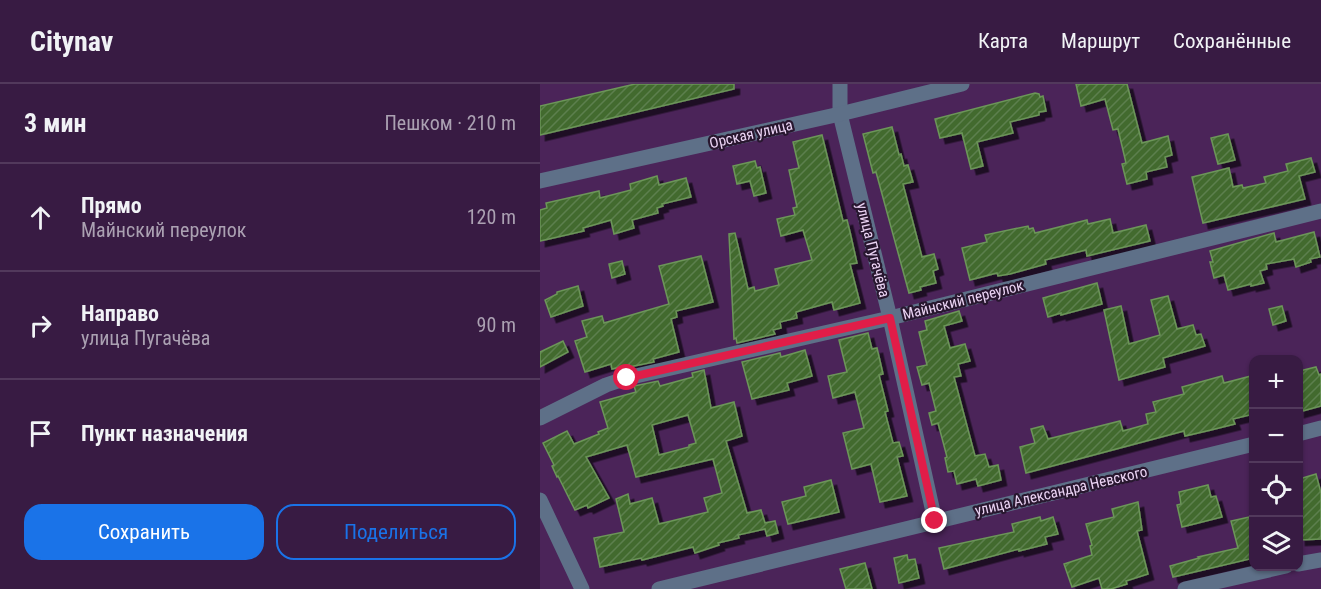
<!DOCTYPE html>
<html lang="ru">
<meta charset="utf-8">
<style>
:root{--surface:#381b43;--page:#3f244a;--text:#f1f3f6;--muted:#aba1b2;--line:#52395c;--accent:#1a73e8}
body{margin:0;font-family:"Roboto Condensed",sans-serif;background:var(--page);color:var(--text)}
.controls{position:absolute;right:18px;bottom:18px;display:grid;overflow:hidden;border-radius:12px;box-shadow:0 2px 4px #0004}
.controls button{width:54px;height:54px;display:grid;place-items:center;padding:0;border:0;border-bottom:2px solid var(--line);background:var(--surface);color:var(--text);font:30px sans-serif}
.stop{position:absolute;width:18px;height:18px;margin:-14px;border:4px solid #e11d48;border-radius:50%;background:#fff}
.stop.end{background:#e11d48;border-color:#fff;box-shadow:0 2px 6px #0008}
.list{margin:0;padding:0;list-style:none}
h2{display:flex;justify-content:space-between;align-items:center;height:78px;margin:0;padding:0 24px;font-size:26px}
h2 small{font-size:20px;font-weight:400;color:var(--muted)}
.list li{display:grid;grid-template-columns:39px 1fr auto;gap:18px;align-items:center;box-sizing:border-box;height:108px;padding:0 24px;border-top:2px solid var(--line)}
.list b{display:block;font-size:22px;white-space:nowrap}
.list p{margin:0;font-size:20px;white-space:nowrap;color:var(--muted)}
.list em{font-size:20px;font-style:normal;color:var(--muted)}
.actions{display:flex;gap:12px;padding:18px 24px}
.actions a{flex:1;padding:14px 0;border:2px solid var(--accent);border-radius:18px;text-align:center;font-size:21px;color:var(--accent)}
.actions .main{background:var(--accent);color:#fff}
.icon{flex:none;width:33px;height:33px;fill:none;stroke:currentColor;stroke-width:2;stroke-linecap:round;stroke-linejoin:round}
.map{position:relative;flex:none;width:781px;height:505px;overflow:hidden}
header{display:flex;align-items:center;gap:36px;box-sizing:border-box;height:84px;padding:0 30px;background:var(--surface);border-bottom:2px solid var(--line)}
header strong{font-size:28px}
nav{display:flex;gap:33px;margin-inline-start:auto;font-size:21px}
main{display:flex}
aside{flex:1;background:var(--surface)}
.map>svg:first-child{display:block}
.building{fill:url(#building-hatch);stroke:#6c9659;stroke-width:1.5;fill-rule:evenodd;filter:url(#shadow)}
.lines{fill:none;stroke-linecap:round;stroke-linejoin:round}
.minor{stroke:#5e7088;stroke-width:15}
.route{stroke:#e11d48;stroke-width:8}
.labels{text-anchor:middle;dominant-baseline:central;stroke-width:4.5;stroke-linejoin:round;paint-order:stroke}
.street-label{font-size:15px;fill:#ebd4f4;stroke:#28172f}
</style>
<header>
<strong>Citynav</strong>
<nav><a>Карта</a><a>Маршрут</a><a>Сохранённые</a></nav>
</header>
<main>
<aside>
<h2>3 мин<small>Пешком · 210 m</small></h2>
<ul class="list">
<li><svg class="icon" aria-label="ahead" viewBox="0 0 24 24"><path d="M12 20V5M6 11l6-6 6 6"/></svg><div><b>Прямо</b><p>Майнский переулок</p></div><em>120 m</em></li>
<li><svg class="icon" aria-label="right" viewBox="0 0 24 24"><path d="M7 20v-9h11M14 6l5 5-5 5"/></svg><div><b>Направо</b><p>улица Пугачёва</p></div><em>90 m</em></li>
<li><svg class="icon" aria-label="arrive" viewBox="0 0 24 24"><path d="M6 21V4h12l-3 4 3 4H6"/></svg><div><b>Пункт назначения</b></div></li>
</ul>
<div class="actions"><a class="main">Сохранить</a><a>Поделиться</a></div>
</aside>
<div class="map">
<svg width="781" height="505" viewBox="0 0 781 505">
<defs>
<pattern id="building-hatch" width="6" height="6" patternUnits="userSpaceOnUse" patternTransform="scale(1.5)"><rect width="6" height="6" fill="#426b2f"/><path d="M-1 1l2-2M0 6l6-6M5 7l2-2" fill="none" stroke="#5d7f4e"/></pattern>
<filter id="shadow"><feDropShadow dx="5.5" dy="5.5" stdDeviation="0" flood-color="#0009"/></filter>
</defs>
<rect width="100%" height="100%" fill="#4b2459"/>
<g class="building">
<polygon points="95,0 194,0 194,5 0,51 0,22"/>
<polygon points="536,0 587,0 602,59 628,52 632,71 625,73 627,83 606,88 607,95 587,100 582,80 586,79 578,45 573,46 565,15 541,22"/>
<polygon points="495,9 499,10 500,13 503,12 506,27 499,28 499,31 470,38 473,49 437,58 443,82 431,85 422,49 400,54 395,35"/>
<polygon points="352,43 359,71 361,70 364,82 368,81 373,98 363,100 382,173 394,170 398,185 393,187 396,199 380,203 381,206 369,209 336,88 333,89 323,50"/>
<polygon points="688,50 695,76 678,80 671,54"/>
<polygon points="282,51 303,137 307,136 310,148 317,179 310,180 320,219 294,226 292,218 256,228 257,234 240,238 241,244 233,246 235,250 197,259 196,254 194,255 189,150 195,149 208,205 214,203 215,207 239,201 235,185 272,176 263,146 241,152 237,135 255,131 253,124 257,123 249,86 259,84 253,58"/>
<polygon points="771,74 775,88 759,92 765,115 663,139 652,93 689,84 693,103 702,101 703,104 726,99 724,93 748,87 746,80"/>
<polygon points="215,77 217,84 220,83 226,109 214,112 210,97 197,100 193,82"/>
<polygon points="117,92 119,101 146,94 151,113 122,120 123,122 117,124 118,129 92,136 94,144 74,150 71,136 43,144 44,147 0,157 0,126 7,124 6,119 59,107 60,114 91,106 90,100"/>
<polygon points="570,135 573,149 606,141 610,157 547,172 546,166 505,176 506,180 470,190 458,192 457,189 430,196 422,164 447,158 445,151 488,142 489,145 493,144 495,149 547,136 548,140"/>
<polygon points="774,148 780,173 770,175 771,178 756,183 754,175 726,180 727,185 720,187 724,199 711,202 711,200 688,206 684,191 674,194 670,178 673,178 670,167 734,149 736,158"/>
<polygon points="161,172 173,218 136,227 137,233 131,235 139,268 113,275 114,278 89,283 89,281 72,285 71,280 45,288 35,257 47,253 42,237 62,232 64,239 129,220 119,182"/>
<polygon points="82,177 85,190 72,194 69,180"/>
<polygon points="557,199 562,220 521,231 521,229 508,233 503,214"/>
<polygon points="38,202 43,222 11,233 5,216 17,210 17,208"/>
<polygon points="628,212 637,245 653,241 656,251 661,250 665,262 623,274 625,283 579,296 564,226 581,222 589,260 620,251 611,216"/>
<polygon points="742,222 746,237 733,241 729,225"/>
<polygon points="419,227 422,237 404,242 410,264 425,260 430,277 418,280 421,292 414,293 435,372 445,370 449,383 458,381 461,396 438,402 436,395 417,400 414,387 408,388 405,374 407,373 398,339 392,341 389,329 396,327 389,299 382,301 377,283 387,281 379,248 387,246 385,237"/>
<polygon points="328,249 332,265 337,264 343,290 339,291 348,327 345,328 353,359 359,358 363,372 357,373 367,412 340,418 331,380 312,385 303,349 324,344 315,308 293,314 288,292 307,288 299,256"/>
<polygon points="23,257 28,268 0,283 0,268"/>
<polygon points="265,266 272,292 247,299 249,306 212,315 202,278 240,269 241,273"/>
<polygon points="776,283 779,291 781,290 781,322 759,328 759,287"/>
<path d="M164 286 171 324 194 318 202 352 186 357 207 429 221 426 225 439 235 437 238 449 227 452 225 445 198 451 199 454 178 459 179 461 155 469 153 463 102 476 101 474 60 483 54 454 84 448 76 415 88 410 90 420 112 414 119 440 168 428 164 414 182 409 173 375 96 393 87 361 46 373 69 414 48 424 47 421 35 426 18 392 17 393 12 382 14 381 3 359 27 347 34 360 59 350 58 348 68 344 60 318 96 308 94 302 118 297 120 302 153 293 152 289ZM148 331 156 359 149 361V363L119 371 112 341Z"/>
<polygon points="682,292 684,299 711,292 714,301 714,330 693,335 695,340 671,346 645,352 644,347 486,389 480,363 495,359 491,345 503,342 508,355 580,337 583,347 608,340 606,330 616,328 613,318 644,310 642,303"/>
<polygon points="776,390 781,409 781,455 760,456 759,395"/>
<polygon points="291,396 299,428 248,440 242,418 266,412 264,403"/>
<polygon points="668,401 671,413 676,412 682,433 642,443 637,421 641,420 639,408"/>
<polygon points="598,418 602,446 597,447 608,490 586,497 587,500 571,505 562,505 559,494 532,503 524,480 552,471 550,462 552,461 546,440 574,433 572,425"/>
<polygon points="714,432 714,474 633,493 630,482 659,474 658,473 698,464 691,437"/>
<polygon points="500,433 501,437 513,433 518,450 505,453 507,460 479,467 479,465 404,485 399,464 474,448 472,440"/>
<polygon points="367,471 368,476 375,475 379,494 359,499 354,474"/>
<polygon points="325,479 332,505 306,505 300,485"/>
</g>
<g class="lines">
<g class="minor">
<polyline points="300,0 300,30 350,234 395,437"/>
<polyline points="0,97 300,30 422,0"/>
<polyline points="0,334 66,301 87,294 350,234 781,127"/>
<polyline points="758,350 781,344"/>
<polyline points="0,416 42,505"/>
<polyline points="758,480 781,476"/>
<polyline points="119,505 714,360"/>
<polyline points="645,505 746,482"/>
</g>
</g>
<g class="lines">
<polyline class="route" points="87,294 350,234 395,437"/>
</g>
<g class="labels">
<g class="street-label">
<text transform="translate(211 50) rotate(-13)">Орская улица</text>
<text transform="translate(333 166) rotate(76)">улица Пугачёва</text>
<text transform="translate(423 216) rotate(-14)">Майнский переулок</text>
<text transform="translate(521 407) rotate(-13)">улица Александра Невского</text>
</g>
</g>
</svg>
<div class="controls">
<button>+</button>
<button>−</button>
<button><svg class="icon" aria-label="locate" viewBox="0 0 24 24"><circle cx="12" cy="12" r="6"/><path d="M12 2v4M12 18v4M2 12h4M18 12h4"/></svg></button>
<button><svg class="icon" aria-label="layers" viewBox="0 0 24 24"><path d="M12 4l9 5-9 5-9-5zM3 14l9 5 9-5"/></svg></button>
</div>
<div class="stop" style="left:87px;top:294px"></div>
<div class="stop end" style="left:395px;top:437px"></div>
</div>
</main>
